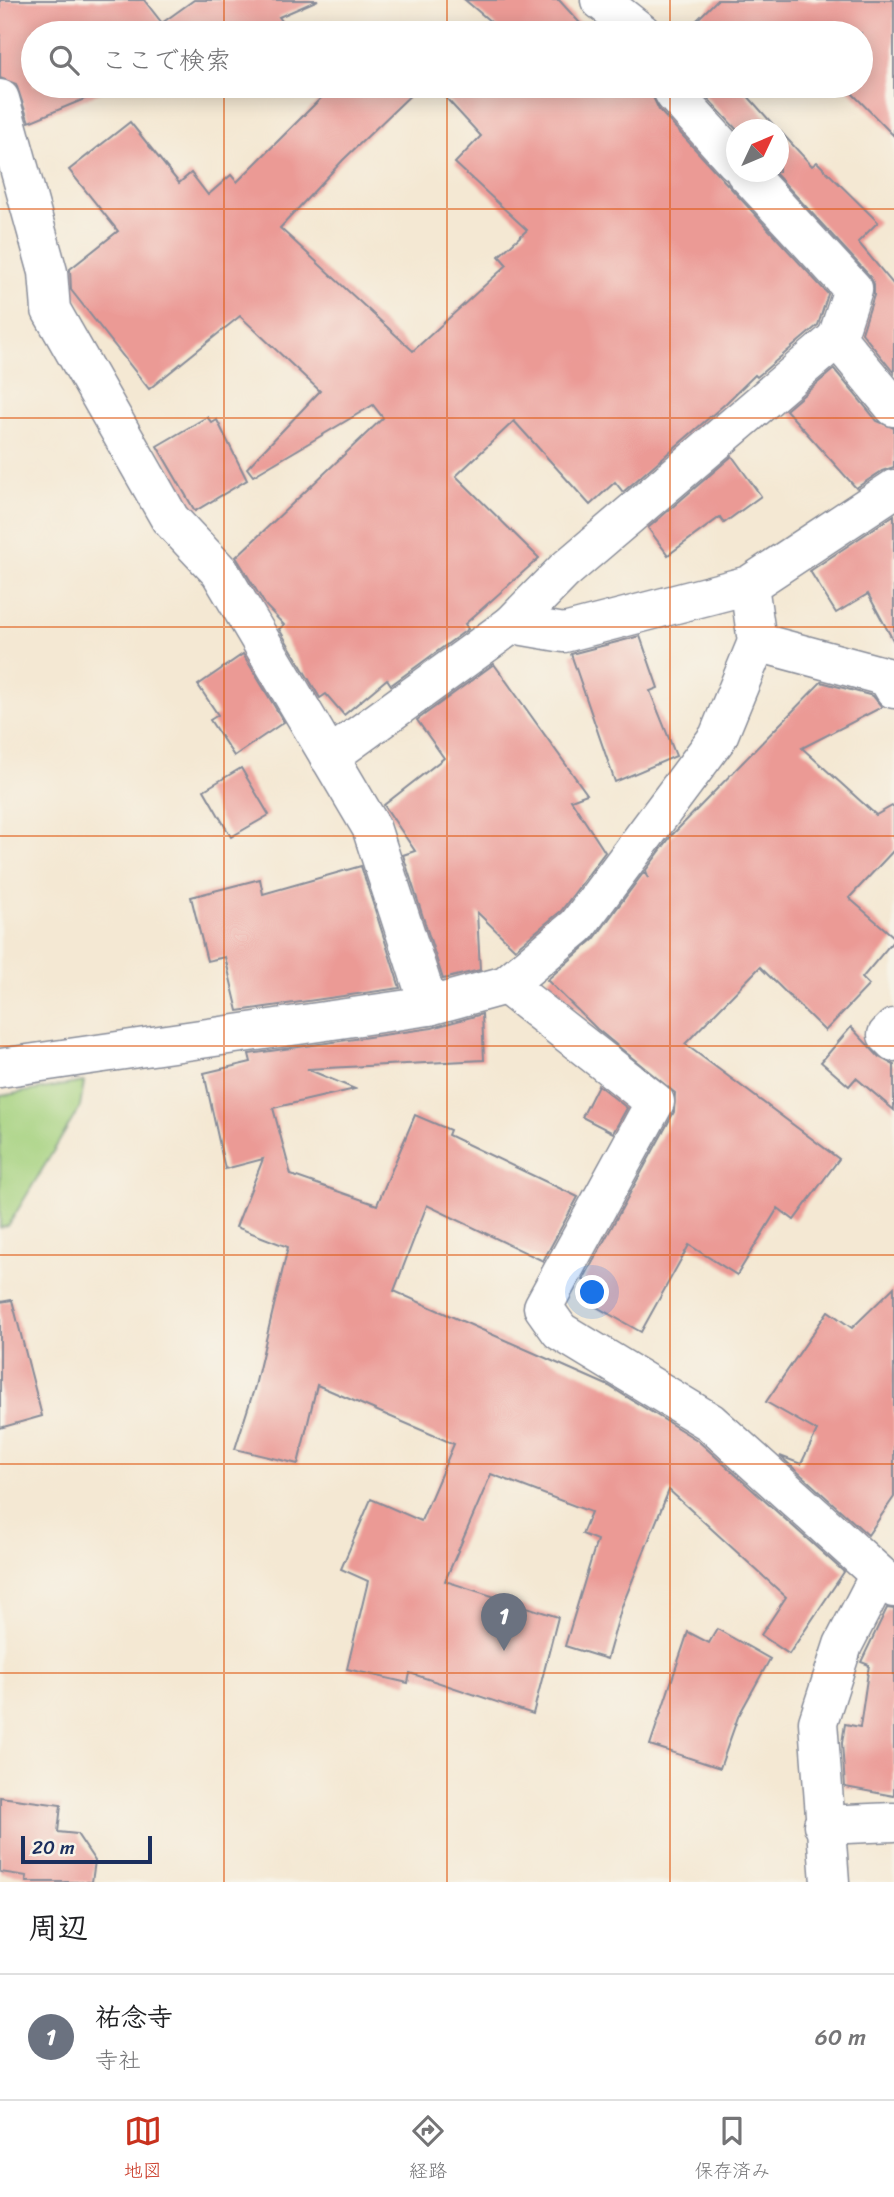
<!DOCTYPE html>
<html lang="ja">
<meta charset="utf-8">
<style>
:root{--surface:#fff;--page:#f6f6f6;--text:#202124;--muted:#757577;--line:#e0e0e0;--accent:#c8321e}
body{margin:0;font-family:Sriracha,"Klee One",sans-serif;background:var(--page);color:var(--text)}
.compass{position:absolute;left:726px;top:119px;width:63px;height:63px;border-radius:50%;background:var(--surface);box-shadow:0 4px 18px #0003;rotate:46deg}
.scale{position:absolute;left:21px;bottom:18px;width:131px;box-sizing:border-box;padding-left:7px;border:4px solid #1b2f5e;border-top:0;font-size:19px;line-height:24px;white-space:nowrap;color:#1b2f5e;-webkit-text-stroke:5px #f7f3e8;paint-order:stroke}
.you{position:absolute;left:593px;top:1293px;width:24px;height:24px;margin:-18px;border:5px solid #fff;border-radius:50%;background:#1a73e8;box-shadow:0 0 0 10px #1a73e833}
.badge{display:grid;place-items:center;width:46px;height:46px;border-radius:50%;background:var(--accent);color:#fff;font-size:23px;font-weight:700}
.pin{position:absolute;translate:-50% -58px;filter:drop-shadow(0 2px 4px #0008)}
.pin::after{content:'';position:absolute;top:37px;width:24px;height:21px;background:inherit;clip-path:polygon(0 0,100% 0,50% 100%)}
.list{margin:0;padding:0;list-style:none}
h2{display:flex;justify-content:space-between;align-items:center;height:91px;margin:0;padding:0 28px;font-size:30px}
h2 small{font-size:23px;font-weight:400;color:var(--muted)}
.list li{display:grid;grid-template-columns:46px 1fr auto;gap:21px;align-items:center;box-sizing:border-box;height:126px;padding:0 28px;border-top:2px solid var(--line)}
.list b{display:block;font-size:26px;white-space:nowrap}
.list p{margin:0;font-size:23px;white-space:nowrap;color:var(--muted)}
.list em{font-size:23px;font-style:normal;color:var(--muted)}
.icon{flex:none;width:38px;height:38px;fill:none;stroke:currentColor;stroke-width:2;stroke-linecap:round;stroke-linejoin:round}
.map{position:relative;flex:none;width:894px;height:1882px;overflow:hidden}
.search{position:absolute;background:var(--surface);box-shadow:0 4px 18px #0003;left:21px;right:21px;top:21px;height:77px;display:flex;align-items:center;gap:18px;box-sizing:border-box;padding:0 24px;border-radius:38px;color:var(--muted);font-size:26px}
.sheet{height:217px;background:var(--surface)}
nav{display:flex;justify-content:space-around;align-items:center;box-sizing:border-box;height:98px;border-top:2px solid var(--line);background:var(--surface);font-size:19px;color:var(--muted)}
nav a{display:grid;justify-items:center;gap:4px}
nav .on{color:var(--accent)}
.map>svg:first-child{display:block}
.green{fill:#a4d17e;stroke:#60806e;stroke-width:2}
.building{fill:#eb9a95}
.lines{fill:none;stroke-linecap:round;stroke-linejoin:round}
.minor-casing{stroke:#888c98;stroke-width:41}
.minor{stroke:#fff;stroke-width:38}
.grid{fill:none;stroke:#de5710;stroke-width:2;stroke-opacity:0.55}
</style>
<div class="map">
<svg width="894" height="1882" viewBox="0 0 894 1882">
<rect width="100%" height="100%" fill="#f7f3e8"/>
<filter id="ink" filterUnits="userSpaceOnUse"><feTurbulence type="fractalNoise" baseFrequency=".0143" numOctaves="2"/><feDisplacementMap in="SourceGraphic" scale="14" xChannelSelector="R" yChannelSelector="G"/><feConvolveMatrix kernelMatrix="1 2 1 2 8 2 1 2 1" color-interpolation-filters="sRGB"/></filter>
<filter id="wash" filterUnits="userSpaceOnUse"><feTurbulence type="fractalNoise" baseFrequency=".00686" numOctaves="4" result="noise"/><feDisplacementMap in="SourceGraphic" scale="28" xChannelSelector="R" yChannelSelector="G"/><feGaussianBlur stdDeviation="1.57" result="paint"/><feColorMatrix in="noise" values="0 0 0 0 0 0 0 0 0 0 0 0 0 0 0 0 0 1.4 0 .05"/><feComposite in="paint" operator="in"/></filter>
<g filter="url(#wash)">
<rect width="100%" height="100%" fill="#f4e8d3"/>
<polygon class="green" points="84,1082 80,1107 8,1226 0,1228 0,1096"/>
<g id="blocks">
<g class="building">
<polygon points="0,0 144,0 162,23 194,0 318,0 279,17 291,33 33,33 33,86 116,86 29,122 16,84 0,78"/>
<polygon points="465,0 559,0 589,33 504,33"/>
<polygon points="717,0 894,0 894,136 845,86 861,86 861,33 684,33"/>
<polygon points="333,86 420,86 343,160 280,228 413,351 507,265 499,256 527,230 455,163 481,136 435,86 648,86 659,110 828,294 818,325 757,377 755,375 725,404 623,492 615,482 590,505 514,421 456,476 539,558 465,624 468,629 391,685 387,679 344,715 326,694 320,698 279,629 284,625 266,606 236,557 383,418 373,405 253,476 247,468 320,391 240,316 149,389 71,290 70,269 118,231 69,170 130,122 179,183 191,173 208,195 231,175 237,182"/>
<polygon points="696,86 752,86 745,93 778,130 737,130"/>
<polygon points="779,130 812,166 817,162 878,222 858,242 894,285 894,373 862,333 874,295 874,284 869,275 774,172 779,172"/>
<polygon points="834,369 877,421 894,428 894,467 882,471 856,488 786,410"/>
<polygon points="207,417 212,423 217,420 247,480 195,511 157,446"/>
<polygon points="732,456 761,496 724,523 720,517 668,555 648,528"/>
<polygon points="894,515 894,642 868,594 836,613 810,571"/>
<polygon points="640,636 658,688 650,691 676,756 615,782 571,654"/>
<polygon points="243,654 284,722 234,756 210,720 218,715 198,685"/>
<polygon points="494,664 587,794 571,800 605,852 561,911 515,949 477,912 480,970 443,979 403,855 415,851 384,805 444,758 417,720"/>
<polygon points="821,682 873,696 882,707 802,748 876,815 894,805 894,850 849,898 894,937 894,940 862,978 869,985 825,1031 760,967 685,1044 839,1159 794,1220 778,1208 737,1275 689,1245 641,1332 579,1297 587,1282 583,1280 674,1112 675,1093 597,1029 547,980 594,939 644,872 648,878 646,870 672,835"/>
<polygon points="241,768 269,815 231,837 204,790"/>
<polygon points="361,866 400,988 238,1011 225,957 207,961 191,897 260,879 263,894"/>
<polygon points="482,1014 484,1060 307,1069 355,1089 273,1108 291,1175 377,1205 415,1115 450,1130 448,1135 578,1197 543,1261 427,1205 394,1291 609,1386 697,1440 844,1572 789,1654 761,1635 786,1597 669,1490 622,1606 607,1659 565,1646 597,1540 582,1534 591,1512 491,1474 445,1581 558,1617 533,1714 410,1673 408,1683 347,1669 368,1581 341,1569 371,1499 421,1521 454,1444 317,1385 298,1464 235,1449 255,1386 288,1247 236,1227 263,1159 225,1169 204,1073 251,1062 249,1054 432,1028"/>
<polygon points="851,1027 879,1057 894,1065 894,1110 856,1078 849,1086 821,1062"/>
<polygon points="598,1085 627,1108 613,1133 582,1117"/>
<polygon points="894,1287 894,1497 868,1535 780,1456 801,1464 817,1431 766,1402 828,1311 852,1328"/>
<polygon points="12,1300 42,1416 0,1428 0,1302"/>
<polygon points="887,1608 894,1609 894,1796 845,1787 842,1743 845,1724 860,1727 869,1665 861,1662"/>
<polygon points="717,1629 770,1659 738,1717 720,1768 650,1745 688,1632 709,1643"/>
<polygon points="0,1797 61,1805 58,1832 77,1834 95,1861 92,1882 26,1882 27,1876 0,1872"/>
</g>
</g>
</g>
<g filter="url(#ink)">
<use href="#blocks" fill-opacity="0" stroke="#888c98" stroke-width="2"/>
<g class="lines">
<defs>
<g id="minor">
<polyline points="600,0 642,33"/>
<polyline points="670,86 675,95 736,162"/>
<polyline points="0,99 48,272 51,310 170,519 220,572 371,827 429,1006"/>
<polyline points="745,172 853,289 837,338"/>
<polyline points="512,624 564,571 837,338 894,407"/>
<polyline points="757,642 887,677 894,689"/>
<polyline points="329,757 512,624 564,633 749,585"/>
<polyline points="506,985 655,1102 543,1307 560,1331 710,1422 894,1588"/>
<polyline points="894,1028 887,1035 894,1042"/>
<polyline points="0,1068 429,1006 506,985 577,926 718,737 757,642 749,585 894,489"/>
<polyline points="823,1825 894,1822"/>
<polyline points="830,1882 818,1722 843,1645 878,1577"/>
</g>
</defs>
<use href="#minor" class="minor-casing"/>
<use href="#minor" class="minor"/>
</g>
</g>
<path class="grid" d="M224 0V33M447 0V33M670 0V33M224 86V1882M447 86V1882M670 86V1882M0 209H894M0 418H894M0 627H894M0 836H894M0 1046H894M0 1255H894M0 1464H894M0 1673H894"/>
</svg>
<svg class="compass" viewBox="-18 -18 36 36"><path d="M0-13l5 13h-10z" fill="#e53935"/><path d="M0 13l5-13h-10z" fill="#757577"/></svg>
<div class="scale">20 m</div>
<div class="you"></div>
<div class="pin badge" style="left:504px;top:1651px;background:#6b7280">1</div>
<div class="search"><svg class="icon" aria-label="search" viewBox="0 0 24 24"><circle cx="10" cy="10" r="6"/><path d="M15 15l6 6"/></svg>ここで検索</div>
</div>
<section class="sheet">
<h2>周辺<small></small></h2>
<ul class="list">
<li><span class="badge" style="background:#6b7280">1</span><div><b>祐念寺</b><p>寺社</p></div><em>60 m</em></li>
</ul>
</section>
<nav>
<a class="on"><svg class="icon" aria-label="map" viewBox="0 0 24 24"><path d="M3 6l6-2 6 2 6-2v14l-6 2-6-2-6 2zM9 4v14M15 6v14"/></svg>地図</a>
<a><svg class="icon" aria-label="directions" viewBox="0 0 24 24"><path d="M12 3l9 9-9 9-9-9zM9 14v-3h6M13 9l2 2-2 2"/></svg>経路</a>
<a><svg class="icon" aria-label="saved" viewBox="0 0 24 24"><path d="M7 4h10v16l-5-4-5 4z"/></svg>保存済み</a>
</nav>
